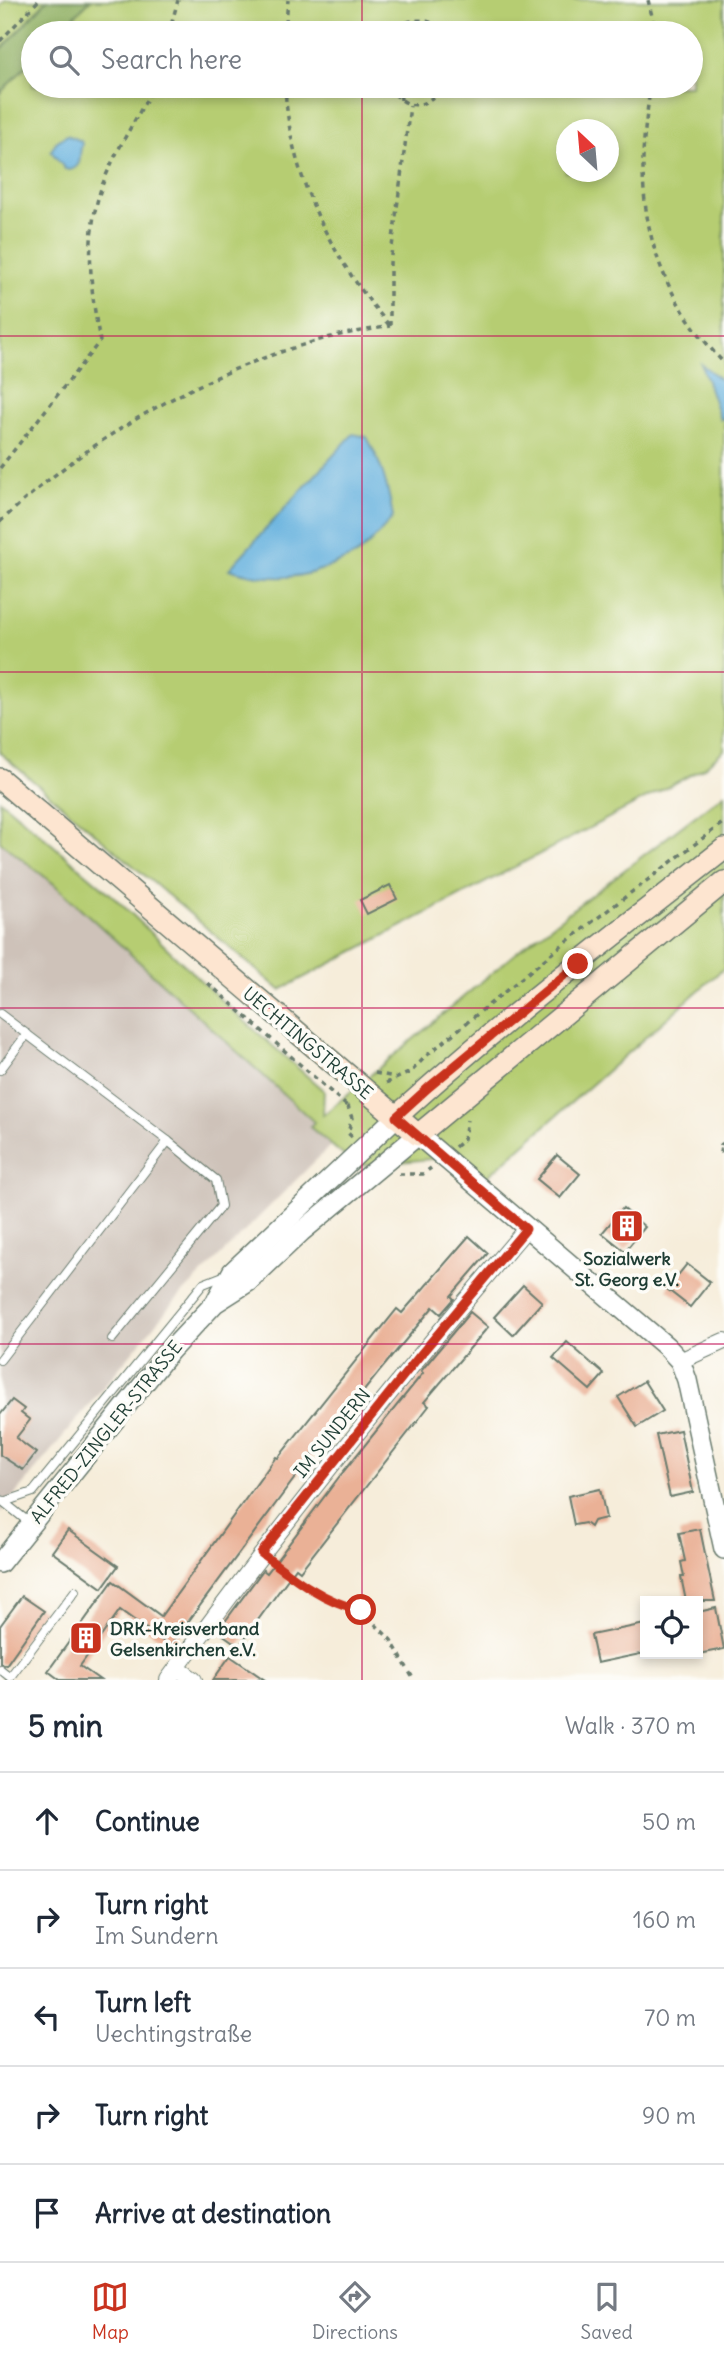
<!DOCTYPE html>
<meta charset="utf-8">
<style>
:root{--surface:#fff;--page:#f6f6f7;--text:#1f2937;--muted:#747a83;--line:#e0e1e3;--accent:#c8321e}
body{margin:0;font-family:Delius,sans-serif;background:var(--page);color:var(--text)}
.controls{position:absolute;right:21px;bottom:21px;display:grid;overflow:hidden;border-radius:0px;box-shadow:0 4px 10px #0003}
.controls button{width:63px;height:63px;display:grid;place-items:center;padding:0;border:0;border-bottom:2px solid var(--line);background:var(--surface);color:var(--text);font:35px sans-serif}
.compass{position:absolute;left:556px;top:119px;width:63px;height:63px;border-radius:50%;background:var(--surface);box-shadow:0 4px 10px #0003;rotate:334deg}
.stop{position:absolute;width:21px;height:21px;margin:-16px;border:5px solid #c8321e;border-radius:50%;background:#fff}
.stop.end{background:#c8321e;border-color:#fff;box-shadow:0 2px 7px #0008}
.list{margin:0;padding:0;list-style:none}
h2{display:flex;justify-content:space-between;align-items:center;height:91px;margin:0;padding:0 28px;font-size:30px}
h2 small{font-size:23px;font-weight:400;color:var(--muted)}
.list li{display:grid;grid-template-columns:46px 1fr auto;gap:21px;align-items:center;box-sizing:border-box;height:98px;padding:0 28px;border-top:2px solid var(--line)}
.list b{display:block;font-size:26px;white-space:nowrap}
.list p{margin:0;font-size:23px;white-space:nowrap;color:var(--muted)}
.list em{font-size:23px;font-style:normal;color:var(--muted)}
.icon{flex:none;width:38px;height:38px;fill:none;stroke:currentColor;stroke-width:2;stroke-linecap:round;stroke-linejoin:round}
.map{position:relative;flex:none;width:724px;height:1680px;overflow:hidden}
.search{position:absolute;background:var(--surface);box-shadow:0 4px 10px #0003;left:21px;right:21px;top:21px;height:77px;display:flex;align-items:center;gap:18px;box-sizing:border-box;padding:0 24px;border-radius:38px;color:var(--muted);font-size:26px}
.sheet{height:581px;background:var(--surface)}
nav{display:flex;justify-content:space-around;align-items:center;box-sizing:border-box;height:98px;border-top:2px solid var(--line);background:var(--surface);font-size:19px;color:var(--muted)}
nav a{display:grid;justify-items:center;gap:4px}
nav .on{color:var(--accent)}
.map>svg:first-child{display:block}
.industrial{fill:#cec2b9}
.green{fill:#b6cd72;stroke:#6a8553;stroke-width:2;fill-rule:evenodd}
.forest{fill:#90b064;stroke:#58764c;stroke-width:2}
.water{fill:#65b1de;stroke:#427789;stroke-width:2}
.building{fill:#eab196}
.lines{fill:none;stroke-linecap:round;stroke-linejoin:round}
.service-casing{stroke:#6a7b6e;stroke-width:10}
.minor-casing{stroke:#6a7b6e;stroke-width:18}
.tertiary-casing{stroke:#6a7b6e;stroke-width:22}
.secondary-casing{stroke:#6a7b6e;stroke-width:24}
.path{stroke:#6a7b6e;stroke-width:3.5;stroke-dasharray:5 5;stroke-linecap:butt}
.service{stroke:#fff;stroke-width:8}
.minor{stroke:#fff;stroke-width:16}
.tertiary{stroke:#fff;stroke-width:19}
.secondary{stroke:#fde5d0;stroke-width:21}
.route{stroke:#c8321e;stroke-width:9}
.grid{fill:none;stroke:#c2185b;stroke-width:2;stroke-opacity:0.55}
.labels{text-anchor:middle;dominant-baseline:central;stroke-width:7;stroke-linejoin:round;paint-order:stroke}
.street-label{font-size:18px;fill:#1f3d34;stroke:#fdfcf7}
.poi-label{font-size:18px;font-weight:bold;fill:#1f3d34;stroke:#fdfcf7}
</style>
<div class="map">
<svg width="724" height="1680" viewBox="0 0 724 1680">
<rect width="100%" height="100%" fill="#fdfcf7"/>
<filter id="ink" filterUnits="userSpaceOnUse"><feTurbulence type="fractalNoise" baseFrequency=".0143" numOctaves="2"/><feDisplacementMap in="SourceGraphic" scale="14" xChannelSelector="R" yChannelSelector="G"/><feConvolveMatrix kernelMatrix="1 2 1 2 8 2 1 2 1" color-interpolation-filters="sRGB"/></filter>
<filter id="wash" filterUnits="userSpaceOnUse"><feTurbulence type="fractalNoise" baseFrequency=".00686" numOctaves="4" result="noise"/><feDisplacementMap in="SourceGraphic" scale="28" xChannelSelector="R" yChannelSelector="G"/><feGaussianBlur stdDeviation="1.57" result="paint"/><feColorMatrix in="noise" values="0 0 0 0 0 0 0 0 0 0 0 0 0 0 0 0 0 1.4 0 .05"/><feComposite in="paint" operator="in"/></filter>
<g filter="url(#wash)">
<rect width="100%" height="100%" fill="#f6edda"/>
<polygon class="industrial" points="0,842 54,884 334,1142 171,1305 0,1513"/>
<g class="green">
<polygon points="6,0 47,0 0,51 0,6"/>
<path d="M90 0H724V750L702 769 280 990 0 753V93L33 59V86H691V33H58ZM566 130H608V172H566Z"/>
<polygon points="724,794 724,968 479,1184 441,1158 356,1166 310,1127 314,1122 54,884 0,842 0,800 114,897 223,1002 324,1091 323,1115 518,951"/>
</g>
<polygon class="forest" points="47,0 90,0 58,33 33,33 33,59 0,93 0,51"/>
<g class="water">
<path d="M67 135 81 141 82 144C78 155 84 166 70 170L65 169 51 151 56 142Z"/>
<polygon points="701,364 724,382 724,418 720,419"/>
<path d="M353 434 367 437C382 465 388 486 393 517 383 529 372 543 359 553 354 557 346 559 340 562 303 580 268 582 229 569Z"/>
</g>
<g id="blocks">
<g class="building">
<polygon points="390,885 397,899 367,914 360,900"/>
<polygon points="557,1155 580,1174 560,1198 537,1179"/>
<polygon points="623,1208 645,1227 625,1251 602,1233"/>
<polygon points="469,1236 488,1253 451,1296 454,1299 441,1314 433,1307 379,1372 300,1471 170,1646 120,1610 80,1666 100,1680 60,1680 48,1671 113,1581 161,1616 276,1457 278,1458 397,1309 402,1313"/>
<polygon points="687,1264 710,1282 690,1307 667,1289"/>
<polygon points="523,1285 542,1302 513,1335 494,1317"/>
<polygon points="470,1312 488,1327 424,1402 429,1406 300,1571 296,1568 239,1646 218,1631 263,1570 267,1573 339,1477 423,1373 421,1371"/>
<polygon points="567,1342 604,1374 590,1390 553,1358"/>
<polygon points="644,1381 663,1411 637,1427 618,1397"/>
<polygon points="12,1400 24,1409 21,1413 30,1420 16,1438 36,1453 23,1470 0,1455 0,1415"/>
<polygon points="680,1430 693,1492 670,1497 656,1435"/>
<polygon points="600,1489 606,1518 593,1521 590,1527 585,1523 574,1525 568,1496"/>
<polygon points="700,1529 708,1568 715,1601 686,1601 681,1577 684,1577 681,1562 685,1561 679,1533"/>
<polygon points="68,1530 118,1566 102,1588 52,1552"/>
<polygon points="22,1596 44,1611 6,1665 0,1663 0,1626"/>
<polygon points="716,1608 724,1649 698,1654 698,1612"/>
<polygon points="645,1624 645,1653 597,1663 591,1635"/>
<polygon points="230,1656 265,1680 213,1680"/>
</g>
</g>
</g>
<g filter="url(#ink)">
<use href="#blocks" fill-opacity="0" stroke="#6a7b6e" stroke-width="2"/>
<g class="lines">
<defs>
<g id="service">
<polyline points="0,1014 168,1141"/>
<polyline points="0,1070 27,1034"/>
<polyline points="0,1360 168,1141 216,1180 221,1206 112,1339"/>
<polyline points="0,1499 31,1524"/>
<polyline points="4,1502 33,1492 203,1284 226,1275"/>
<polyline points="0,1669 10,1677 75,1591"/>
</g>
<g id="minor">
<polyline points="680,1361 724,1341"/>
<polyline points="177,1668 194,1680"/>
<path d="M168 1680C281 1524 402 1375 526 1229"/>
</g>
<g id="tertiary">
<polyline points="217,1299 232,1272 396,1117"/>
<polyline points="0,1563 170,1351 215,1303 248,1282 301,1232 418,1135 667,1347 680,1361 687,1380 724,1549"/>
</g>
<g id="secondary">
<polyline points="0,779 418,1135 724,882"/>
<path d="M396 1117C500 1022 613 936 724 849"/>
</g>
</defs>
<use href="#service" class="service-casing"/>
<use href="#minor" class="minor-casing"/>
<use href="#tertiary" class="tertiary-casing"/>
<use href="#secondary" class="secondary-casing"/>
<g class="path">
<polyline points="648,0 653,20 653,33"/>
<polyline points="415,21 425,33"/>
<polyline points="169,33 178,0"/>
<polyline points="285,33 288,0"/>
<path d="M390 33C406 17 430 15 446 33"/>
<polyline points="0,41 39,0"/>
<path d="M285 86C289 176 332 259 390 326"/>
<path d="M388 86C408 112 423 110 444 86"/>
<polyline points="400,86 401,100"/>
<path d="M650 86C648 110 643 136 643 160 642 242 668 304 724 363"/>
<polyline points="390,326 390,263 410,106"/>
<path d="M0 468 100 341C89 283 83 226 108 171 121 142 139 114 154 86"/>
<path d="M0 522C93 435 204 371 327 338 347 333 369 330 390 326"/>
<polyline points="208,983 348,1107"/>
<polyline points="375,1073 395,1077"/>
<polyline points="386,1083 411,1072 426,1056 562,945 724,822"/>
<polyline points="352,1137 348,1133 352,1118 348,1107 353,1104"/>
<polyline points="724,1143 718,1146 724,1156"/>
<polyline points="455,1147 464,1139 467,1120"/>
<polyline points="399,1174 423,1174 431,1168"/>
<polyline points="274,1562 310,1588 344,1606 361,1610 391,1640 414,1680"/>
</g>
<use href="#service" class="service"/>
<use href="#minor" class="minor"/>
<use href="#tertiary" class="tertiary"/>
<use href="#secondary" class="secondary"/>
</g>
</g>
<g class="lines" filter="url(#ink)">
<path class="route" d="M361 1610C324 1602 291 1576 261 1553L421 1354 526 1229 396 1117 429 1087 578 964"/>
</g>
<path class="grid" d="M362 0V33M362 86V1680M0 336H724M0 672H724M0 1008H724M0 1344H724"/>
<defs>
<symbol id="building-square" viewBox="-11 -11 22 22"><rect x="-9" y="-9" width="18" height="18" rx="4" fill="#c8321e" stroke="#fdfcf7"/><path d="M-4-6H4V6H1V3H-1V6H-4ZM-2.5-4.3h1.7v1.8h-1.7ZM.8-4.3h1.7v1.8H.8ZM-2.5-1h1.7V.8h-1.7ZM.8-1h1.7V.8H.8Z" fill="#fff"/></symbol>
</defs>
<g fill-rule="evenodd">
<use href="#building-square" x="608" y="1207" width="38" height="38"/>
<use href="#building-square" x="67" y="1619" width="38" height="38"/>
</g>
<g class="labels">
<g class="street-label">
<text transform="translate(308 1043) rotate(40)">UECHTINGSTRASSE</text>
<text transform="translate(106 1432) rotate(-51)">ALFRED-ZINGLER-STRASSE</text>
<text transform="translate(332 1433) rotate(-51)">IM SUNDERN</text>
</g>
<g class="poi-label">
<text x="627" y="1258">Sozialwerk<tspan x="627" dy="21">St. Georg e.V.</tspan></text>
<text x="110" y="1628" text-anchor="start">DRK-Kreisverband<tspan x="110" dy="21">Gelsenkirchen e.V.</tspan></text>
</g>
</g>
</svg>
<div class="controls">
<button><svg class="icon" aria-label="locate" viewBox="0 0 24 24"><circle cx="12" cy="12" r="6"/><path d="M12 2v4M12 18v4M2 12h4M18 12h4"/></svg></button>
</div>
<svg class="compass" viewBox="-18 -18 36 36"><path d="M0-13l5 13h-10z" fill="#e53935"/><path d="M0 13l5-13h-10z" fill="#747a83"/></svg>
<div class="stop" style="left:361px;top:1610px"></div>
<div class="stop end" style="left:578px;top:964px"></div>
<div class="search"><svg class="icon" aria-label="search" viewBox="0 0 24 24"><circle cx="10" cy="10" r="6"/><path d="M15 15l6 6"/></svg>Search here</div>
</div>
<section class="sheet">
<h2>5 min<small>Walk · 370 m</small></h2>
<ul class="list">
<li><svg class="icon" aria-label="ahead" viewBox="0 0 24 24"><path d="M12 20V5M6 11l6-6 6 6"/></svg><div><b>Continue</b></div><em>50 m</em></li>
<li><svg class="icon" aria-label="right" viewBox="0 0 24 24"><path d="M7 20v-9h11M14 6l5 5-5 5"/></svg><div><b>Turn right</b><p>Im Sundern</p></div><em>160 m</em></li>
<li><svg class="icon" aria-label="left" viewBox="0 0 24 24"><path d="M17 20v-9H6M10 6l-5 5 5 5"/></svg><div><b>Turn left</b><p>Uechtingstraße</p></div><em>70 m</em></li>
<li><svg class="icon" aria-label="right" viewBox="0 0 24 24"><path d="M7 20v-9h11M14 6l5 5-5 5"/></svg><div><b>Turn right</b></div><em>90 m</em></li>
<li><svg class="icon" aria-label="arrive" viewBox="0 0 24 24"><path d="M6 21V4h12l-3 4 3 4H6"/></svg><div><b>Arrive at destination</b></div></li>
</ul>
</section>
<nav>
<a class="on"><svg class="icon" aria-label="map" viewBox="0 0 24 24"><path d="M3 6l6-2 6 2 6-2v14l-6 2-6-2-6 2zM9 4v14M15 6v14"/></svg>Map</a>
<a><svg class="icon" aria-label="directions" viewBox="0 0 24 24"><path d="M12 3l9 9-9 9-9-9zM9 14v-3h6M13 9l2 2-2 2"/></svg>Directions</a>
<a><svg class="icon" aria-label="saved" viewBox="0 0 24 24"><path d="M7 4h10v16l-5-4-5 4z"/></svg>Saved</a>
</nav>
